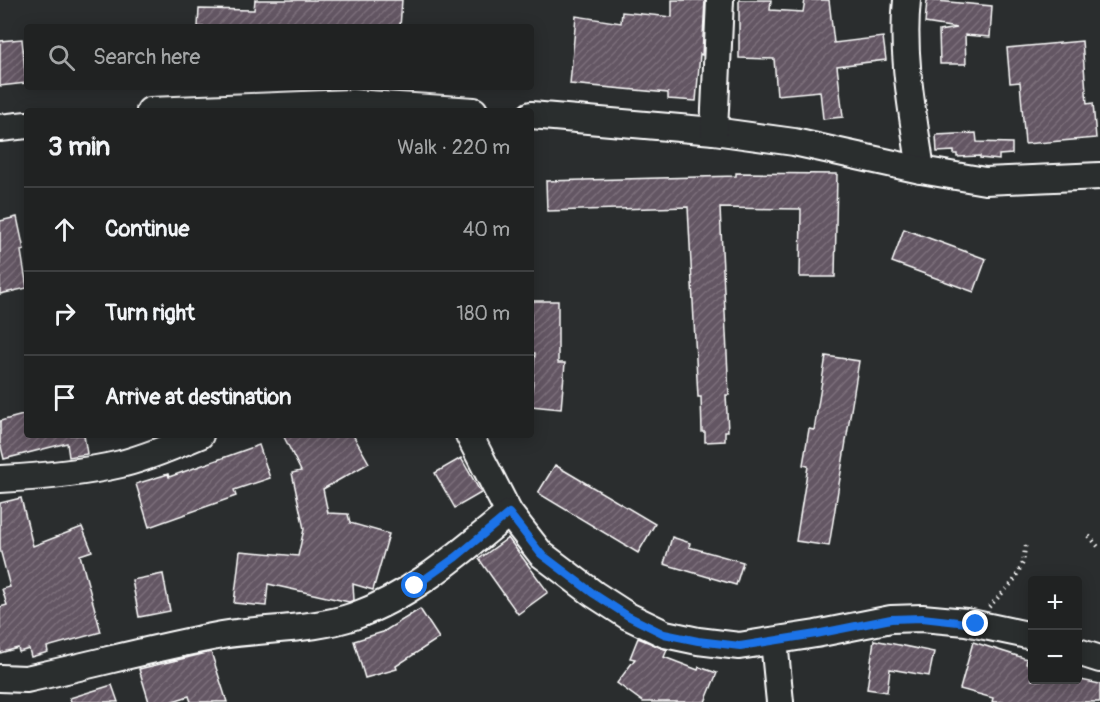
<!DOCTYPE html>
<meta charset="utf-8">
<style>
:root{--surface:#202222;--page:#282a2a;--text:#f1f3f6;--muted:#a2a4a5;--line:#3d3f40}
body{margin:0;font-family:Pangolin,sans-serif;background:var(--page);color:var(--text)}
.controls{position:absolute;right:18px;bottom:18px;display:grid;overflow:hidden;border-radius:6px;box-shadow:0 3px 15px #0003}
.controls button{width:54px;height:54px;display:grid;place-items:center;padding:0;border:0;border-bottom:2px solid var(--line);background:var(--surface);color:var(--text);font:30px sans-serif}
.stop{position:absolute;width:18px;height:18px;margin:-14px;border:4px solid #1a73e8;border-radius:50%;background:#fff}
.stop.end{background:#1a73e8;border-color:#fff;box-shadow:0 2px 6px #0008}
.list{margin:0;padding:0;list-style:none}
h2{display:flex;justify-content:space-between;align-items:center;height:78px;margin:0;padding:0 24px;font-size:26px}
h2 small{font-size:20px;font-weight:400;color:var(--muted)}
.list li{display:grid;grid-template-columns:39px 1fr auto;gap:18px;align-items:center;box-sizing:border-box;height:84px;padding:0 24px;border-top:2px solid var(--line)}
.list b{display:block;font-size:22px;white-space:nowrap}
.list em{font-size:20px;font-style:normal;color:var(--muted)}
.icon{flex:none;width:33px;height:33px;fill:none;stroke:currentColor;stroke-width:2;stroke-linecap:round;stroke-linejoin:round}
.map{position:relative;flex:none;width:1100px;height:702px;overflow:hidden}
.search{position:absolute;background:var(--surface);box-shadow:0 3px 15px #0003;left:24px;top:24px;width:510px;height:66px;display:flex;align-items:center;gap:15px;box-sizing:border-box;padding:0 21px;border-radius:6px;color:var(--muted);font-size:22px}
.panel{position:absolute;background:var(--surface);box-shadow:0 3px 15px #0003;left:24px;top:108px;width:510px;height:330px;border-radius:6px}
.map>svg:first-child{display:block}
.building{fill:url(#building-hatch);stroke:#fff;stroke-width:1.5}
.lines{fill:none;stroke-linecap:round;stroke-linejoin:round}
.minor-casing{stroke:#fff;stroke-width:30}
.path{stroke:#fff;stroke-width:4;stroke-dasharray:1.5 4.5;stroke-linecap:butt}
.minor{stroke:#2a2d2e;stroke-width:26}
.route{stroke:#1a73e8;stroke-width:8}
</style>
<div class="map">
<svg width="1100" height="702" viewBox="0 0 1100 702">
<defs>
<pattern id="building-hatch" width="6" height="6" patternUnits="userSpaceOnUse" patternTransform="scale(1.5)"><rect width="6" height="6" fill="#645663"/><path d="M-1 1l2-2M0 6l6-6M5 7l2-2" fill="none" stroke="#7b6f7a"/></pattern>
</defs>
<rect width="100%" height="100%" fill="#2a2d2e"/>
<filter id="ink" filterUnits="userSpaceOnUse"><feTurbulence type="fractalNoise" baseFrequency=".0167" numOctaves="2"/><feDisplacementMap in="SourceGraphic" scale="12" xChannelSelector="R" yChannelSelector="G"/><feConvolveMatrix kernelMatrix="1 2 1 2 8 2 1 2 1" color-interpolation-filters="sRGB"/></filter>
<g filter="url(#ink)">
<g class="building">
<polygon points="255,0 402,0 400,27 198,27 199,9 254,10"/>
<polygon points="672,0 705,0 702,55 700,54 696,101 668,99 668,93 570,84 576,16 621,23 622,12 672,17"/>
<polygon points="739,0 771,0 770,10 803,12 805,0 829,0 834,43 883,37 886,60 837,66 843,117 823,119 820,91 777,95 774,59 739,58"/>
<polygon points="927,0 992,6 990,37 965,35 966,64 940,64 939,31 957,28 925,23"/>
<polygon points="22,39 26,83 0,86 0,41"/>
<polygon points="1082,41 1087,104 1093,103 1096,138 1025,144 1020,82 1010,83 1007,48"/>
<polygon points="976,133 977,142 1012,143 1012,154 999,155 999,160 980,158 980,156 957,157 957,154 954,154 954,151 937,152 936,135"/>
<polygon points="736,173 837,174 835,277 800,277 801,209 720,208 729,395 726,395 728,431 725,431 725,441 705,442 705,432 702,432 701,397 698,397 688,207 547,211 546,181 736,176"/>
<polygon points="17,217 24,250 21,251 27,288 0,294 0,221"/>
<polygon points="904,229 986,259 974,292 892,262"/>
<polygon points="531,301 558,301 558,363 565,363 561,409 531,406 535,353 531,353"/>
<polygon points="826,356 859,361 829,546 796,541 808,466 803,465 809,429 814,430"/>
<polygon points="27,414 27,435 84,435 87,454 69,457 67,443 4,459 0,443 0,421"/>
<polygon points="283,435 353,435 369,463 323,489 328,513 348,514 350,523 389,534 373,590 353,584 354,600 349,602 268,584 266,606 234,603 240,551 298,556 304,529 292,473 301,471"/>
<polygon points="259,445 270,478 234,490 236,496 149,527 136,484 168,474 169,477"/>
<polygon points="461,458 481,493 455,508 435,473"/>
<polygon points="555,465 655,524 638,553 538,493"/>
<polygon points="21,498 33,546 82,527 92,551 80,555 101,632 47,647 48,652 31,657 29,649 19,652 18,648 0,653 0,607 7,605 2,589 10,587 0,549 0,503"/>
<polygon points="672,537 690,543 689,547 743,562 736,585 664,564"/>
<polygon points="508,538 548,592 518,614 479,559"/>
<polygon points="163,574 170,611 139,617 132,580"/>
<polygon points="420,609 439,638 396,666 397,669 365,678 354,641 383,632"/>
<polygon points="638,638 667,650 664,657 698,670 699,667 717,673 705,702 643,702 617,683 635,659 630,658"/>
<polygon points="874,640 934,652 929,676 890,669 887,692 867,689"/>
<polygon points="973,642 1027,659 1026,664 1032,665 1032,680 1081,680 1100,684 1100,702 992,702 993,698 960,689"/>
<polygon points="211,652 227,702 191,702 189,696 170,702 149,702 139,669"/>
<polygon points="112,685 118,702 71,702 70,698"/>
</g>
<g class="lines">
<defs>
<g id="minor">
<path d="M907 0C901 56 913 114 921 170"/>
<polyline points="150,111 352,103 474,111"/>
<polyline points="531,115 714,131 794,142 921,170 985,181 1100,176"/>
<polyline points="0,128 27,125"/>
<polyline points="714,131 720,0"/>
<polyline points="469,435 509,513 541,554 594,594 628,616 665,634 698,641 739,646 816,634 891,619 922,618 966,622 1032,636"/>
<path d="M0 479C40 477 82 473 121 464 148 457 174 446 200 435"/>
<polyline points="774,641 780,702"/>
<polyline points="1078,652 1100,659"/>
<path d="M0 678 26 679C92 665 156 647 222 635 263 628 315 630 354 616 413 595 461 552 509 513"/>
</g>
</defs>
<use href="#minor" class="minor-casing"/>
<g class="path">
<polyline points="1089,536 1100,549"/>
<polyline points="989,607 1013,582 1023,563 1026,542"/>
</g>
<use href="#minor" class="minor"/>
</g>
</g>
<g class="lines" filter="url(#ink)">
<polyline class="route" points="415,586 456,557 509,513 541,554 594,594 628,616 664,634 698,641 740,646 816,634 891,619 922,618 976,624"/>
</g>
</svg>
<div class="controls">
<button>+</button>
<button>−</button>
</div>
<div class="stop" style="left:415px;top:586px"></div>
<div class="stop end" style="left:976px;top:624px"></div>
<div class="search"><svg class="icon" aria-label="search" viewBox="0 0 24 24"><circle cx="10" cy="10" r="6"/><path d="M15 15l6 6"/></svg>Search here</div>
<section class="panel">
<h2>3 min<small>Walk · 220 m</small></h2>
<ul class="list">
<li><svg class="icon" aria-label="ahead" viewBox="0 0 24 24"><path d="M12 20V5M6 11l6-6 6 6"/></svg><div><b>Continue</b></div><em>40 m</em></li>
<li><svg class="icon" aria-label="right" viewBox="0 0 24 24"><path d="M7 20v-9h11M14 6l5 5-5 5"/></svg><div><b>Turn right</b></div><em>180 m</em></li>
<li><svg class="icon" aria-label="arrive" viewBox="0 0 24 24"><path d="M6 21V4h12l-3 4 3 4H6"/></svg><div><b>Arrive at destination</b></div></li>
</ul>
</section>
</div>
